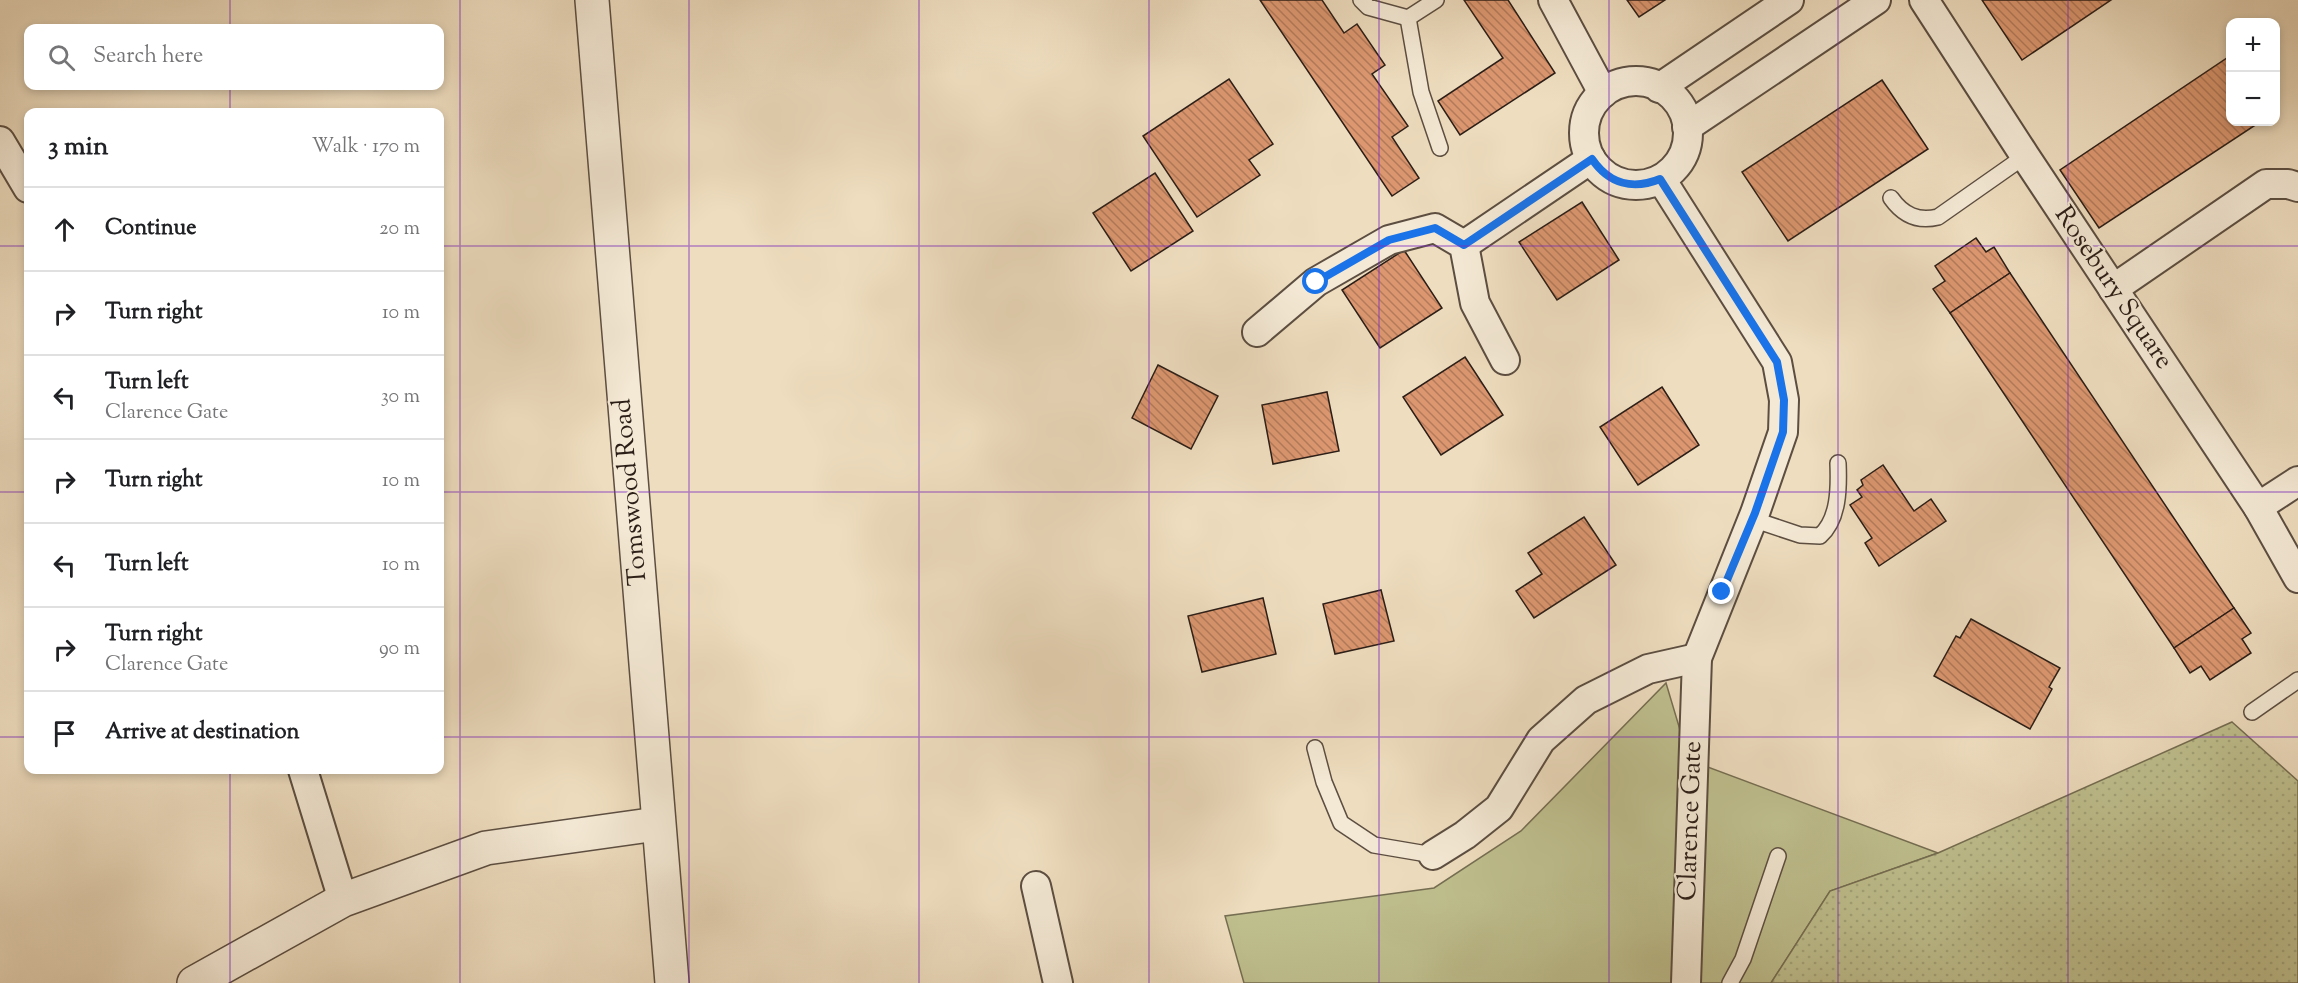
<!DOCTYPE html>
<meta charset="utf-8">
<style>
:root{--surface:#fff;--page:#f6f6f6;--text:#202124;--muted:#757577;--line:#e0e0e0}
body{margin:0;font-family:"Sorts Mill Goudy",serif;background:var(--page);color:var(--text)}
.controls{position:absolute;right:18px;top:18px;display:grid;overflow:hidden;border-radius:12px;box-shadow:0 3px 9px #0003}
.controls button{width:54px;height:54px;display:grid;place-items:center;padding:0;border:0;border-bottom:2px solid var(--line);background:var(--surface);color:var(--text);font:30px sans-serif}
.stop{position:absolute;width:18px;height:18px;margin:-14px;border:4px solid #1a73e8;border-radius:50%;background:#fff}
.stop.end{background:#1a73e8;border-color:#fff;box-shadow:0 2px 6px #0008}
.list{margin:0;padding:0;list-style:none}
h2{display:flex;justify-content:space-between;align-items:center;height:78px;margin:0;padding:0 24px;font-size:26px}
h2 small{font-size:20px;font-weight:400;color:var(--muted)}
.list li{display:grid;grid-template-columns:39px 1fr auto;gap:18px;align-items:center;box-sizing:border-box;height:84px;padding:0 24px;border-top:2px solid var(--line)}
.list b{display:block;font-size:22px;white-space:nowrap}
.list p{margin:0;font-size:20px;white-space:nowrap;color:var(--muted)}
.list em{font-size:20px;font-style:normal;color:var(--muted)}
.icon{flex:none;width:33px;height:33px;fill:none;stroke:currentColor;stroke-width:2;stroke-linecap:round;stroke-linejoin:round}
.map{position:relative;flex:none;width:2298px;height:983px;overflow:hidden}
.search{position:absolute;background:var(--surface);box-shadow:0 3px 9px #0003;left:24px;top:24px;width:420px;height:66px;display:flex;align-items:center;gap:15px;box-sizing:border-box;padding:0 21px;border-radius:12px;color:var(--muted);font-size:22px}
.panel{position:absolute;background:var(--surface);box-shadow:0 3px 9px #0003;left:24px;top:108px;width:420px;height:666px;border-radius:12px}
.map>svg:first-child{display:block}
.green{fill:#bfbf8e;stroke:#756e52;stroke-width:1.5}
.park{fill:url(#park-dots);stroke:#756e52;stroke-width:1.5}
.building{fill:url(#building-back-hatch);stroke:#2b1e17;stroke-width:1.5}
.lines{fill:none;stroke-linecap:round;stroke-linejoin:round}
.service-casing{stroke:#5c4e41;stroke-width:18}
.minor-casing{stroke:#5c4e41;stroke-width:32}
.tertiary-casing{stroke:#5c4e41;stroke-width:36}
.service{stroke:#f4e9d5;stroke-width:15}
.minor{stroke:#f4e9d5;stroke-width:28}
.tertiary{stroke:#f4e9d5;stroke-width:33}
.route{stroke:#1a73e8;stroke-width:8}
.grid{fill:none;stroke:#7b2cbf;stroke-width:1.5;stroke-opacity:0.55}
.labels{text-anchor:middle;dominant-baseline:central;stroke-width:4.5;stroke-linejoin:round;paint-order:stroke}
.street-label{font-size:26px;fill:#2b1e17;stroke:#f4e9d5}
</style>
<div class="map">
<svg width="2298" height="983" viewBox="0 0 2298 983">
<defs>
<pattern id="park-dots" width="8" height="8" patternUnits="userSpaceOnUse" patternTransform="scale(1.5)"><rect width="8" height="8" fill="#bfbf8e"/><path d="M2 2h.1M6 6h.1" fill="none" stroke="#a4a47a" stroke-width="1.8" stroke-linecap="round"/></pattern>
<pattern id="building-back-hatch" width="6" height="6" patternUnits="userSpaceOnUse" patternTransform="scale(1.5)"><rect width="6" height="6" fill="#dc9770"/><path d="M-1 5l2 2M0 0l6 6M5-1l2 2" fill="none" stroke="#b37b5b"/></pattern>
</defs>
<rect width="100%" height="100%" fill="#eeddbf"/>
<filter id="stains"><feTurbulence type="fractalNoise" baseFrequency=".00333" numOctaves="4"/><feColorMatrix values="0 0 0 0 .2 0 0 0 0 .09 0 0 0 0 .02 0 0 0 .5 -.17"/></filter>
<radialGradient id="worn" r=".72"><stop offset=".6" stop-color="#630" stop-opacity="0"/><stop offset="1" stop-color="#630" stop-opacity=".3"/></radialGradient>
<polygon class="green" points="1666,683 1689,760 1938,853 1830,891 1771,983 1244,983 1225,916 1434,888 1521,831"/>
<polygon class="park" points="2232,722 2298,781 2298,983 1771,983 1830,891 1938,853"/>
<g class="building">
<polygon points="1260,0 1322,0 1344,33 1357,24 1385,65 1372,74 1408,126 1392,137 1419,178 1392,196"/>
<polygon points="1464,0 1508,0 1555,73 1460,135 1438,101 1503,58"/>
<polygon points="1627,0 1665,0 1639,17"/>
<polygon points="1982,0 2111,0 2022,60"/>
<polygon points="2230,56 2230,122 2260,122 2099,228 2060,170"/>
<polygon points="1229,79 1273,144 1249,160 1260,175 1197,217 1143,136"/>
<polygon points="1882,80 1928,149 1788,241 1742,172"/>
<polygon points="1155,173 1193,231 1131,271 1093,213"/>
<polygon points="1582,202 1619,260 1557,300 1519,242"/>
<polygon points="1976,238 1986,252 1994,247 2010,273 1950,313 1933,289 1945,281 1935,266"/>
<polygon points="1404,250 1442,308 1380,348 1342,290"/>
<polygon points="2010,273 2234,608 2174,648 1950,313"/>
<polygon points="1465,357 1503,415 1441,455 1403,397"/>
<polygon points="1158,365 1218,396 1191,449 1132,418"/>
<polygon points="1662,387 1699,445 1638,485 1600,427"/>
<polygon points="1327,392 1339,451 1273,464 1262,405"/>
<polygon points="1883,465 1914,511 1931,499 1946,521 1879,566 1865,543 1872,538 1850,505 1862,497 1857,490 1863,485 1861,480"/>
<polygon points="1584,517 1616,565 1534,618 1516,591 1542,574 1528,553"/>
<polygon points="1381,590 1394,641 1335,654 1323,604"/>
<polygon points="1263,598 1276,654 1202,672 1188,616"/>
<polygon points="2234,608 2251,633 2242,639 2251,653 2210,680 2201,666 2190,673 2174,648"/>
<polygon points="1971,619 2060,668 2049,687 2052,689 2030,729 1934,676 1956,636 1960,638"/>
</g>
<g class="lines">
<defs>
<g id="service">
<polyline points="1361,0 1368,7 1408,18 1421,92 1440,148"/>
<polyline points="1408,18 1436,0"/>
<path d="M1891 198C1903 215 1918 222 1938 217L2025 156"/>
<path d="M1752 519 1800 535 1820 536C1839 519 1839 488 1838 463"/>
<polyline points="2252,712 2298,680"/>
<polyline points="1315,748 1324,782 1341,823 1374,845 1433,855"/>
<polyline points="1730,983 1743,959 1778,856"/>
</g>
<g id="minor">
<polyline points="1553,0 1603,93"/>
<polyline points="1924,0 2025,156 2258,507 2298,578"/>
<circle cx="1636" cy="133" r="52"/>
<polyline points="1659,88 1789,0"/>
<polyline points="1687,127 1876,0"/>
<polyline points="0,141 28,188"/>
<polyline points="1661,179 1777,362 1784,400 1783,432 1755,513 1697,658 1686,983"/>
<polyline points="1464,245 1591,159"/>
<polyline points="2113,289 2266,184 2288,184 2298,187"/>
<polyline points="1257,332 1316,282 1389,240 1435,228 1464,245 1475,303 1505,360"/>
<polyline points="2258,507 2298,481"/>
<polyline points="303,770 343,900"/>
<polyline points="1433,855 1465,835 1499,808 1541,740 1586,700 1648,669 1697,658"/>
<polyline points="1036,886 1058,983"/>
</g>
<g id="tertiary">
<polyline points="592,0 672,983"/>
<polyline points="194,983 343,900 486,848 657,824"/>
</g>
</defs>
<use href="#service" class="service-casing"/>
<use href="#minor" class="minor-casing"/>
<use href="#tertiary" class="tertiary-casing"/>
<use href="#service" class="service"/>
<use href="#minor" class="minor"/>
<use href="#tertiary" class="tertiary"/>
</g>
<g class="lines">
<path class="route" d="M1316 282 1389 240 1435 228 1464 245 1592 159C1609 184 1633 190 1660 179L1777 362 1784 400 1783 432 1755 513 1722 592"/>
</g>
<path class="grid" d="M230 0V28M460 0V983M689 0V983M919 0V983M1149 0V983M1379 0V983M1609 0V983M1838 0V983M2068 0V983M230 86V112M0 246H28M440 246H2298M0 492H28M440 492H2298M0 737H28M440 737H2298M230 770V983"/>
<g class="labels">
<g class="street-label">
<text transform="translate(2113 288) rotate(56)">Rosebury Square</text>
<text transform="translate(631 492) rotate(-95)">Tomswood Road</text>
<text transform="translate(1691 821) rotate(-88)">Clarence Gate</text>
</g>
</g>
<rect width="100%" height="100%" filter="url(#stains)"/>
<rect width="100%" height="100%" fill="url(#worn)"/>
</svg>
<div class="controls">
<button>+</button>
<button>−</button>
</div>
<div class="stop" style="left:1316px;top:282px"></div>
<div class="stop end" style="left:1722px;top:592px"></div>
<div class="search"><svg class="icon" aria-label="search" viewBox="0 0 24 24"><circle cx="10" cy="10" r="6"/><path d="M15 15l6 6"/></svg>Search here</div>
<section class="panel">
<h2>3 min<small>Walk · 170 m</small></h2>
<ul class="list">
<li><svg class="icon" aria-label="ahead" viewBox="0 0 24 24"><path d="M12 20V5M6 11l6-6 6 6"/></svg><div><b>Continue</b></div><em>20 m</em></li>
<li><svg class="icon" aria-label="right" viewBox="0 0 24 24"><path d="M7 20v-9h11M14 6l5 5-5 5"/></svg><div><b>Turn right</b></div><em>10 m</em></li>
<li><svg class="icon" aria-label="left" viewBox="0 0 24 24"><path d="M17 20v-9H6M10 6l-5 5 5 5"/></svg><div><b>Turn left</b><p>Clarence Gate</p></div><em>30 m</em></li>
<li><svg class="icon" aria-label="right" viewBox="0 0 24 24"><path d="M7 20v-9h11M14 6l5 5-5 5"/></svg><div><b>Turn right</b></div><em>10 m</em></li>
<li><svg class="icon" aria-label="left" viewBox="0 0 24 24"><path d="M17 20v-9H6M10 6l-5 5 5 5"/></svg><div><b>Turn left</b></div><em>10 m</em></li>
<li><svg class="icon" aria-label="right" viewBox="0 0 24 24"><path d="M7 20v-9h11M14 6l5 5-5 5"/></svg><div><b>Turn right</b><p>Clarence Gate</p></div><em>90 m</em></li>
<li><svg class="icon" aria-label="arrive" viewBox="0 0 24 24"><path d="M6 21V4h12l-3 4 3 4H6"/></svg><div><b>Arrive at destination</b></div></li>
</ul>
</section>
</div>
